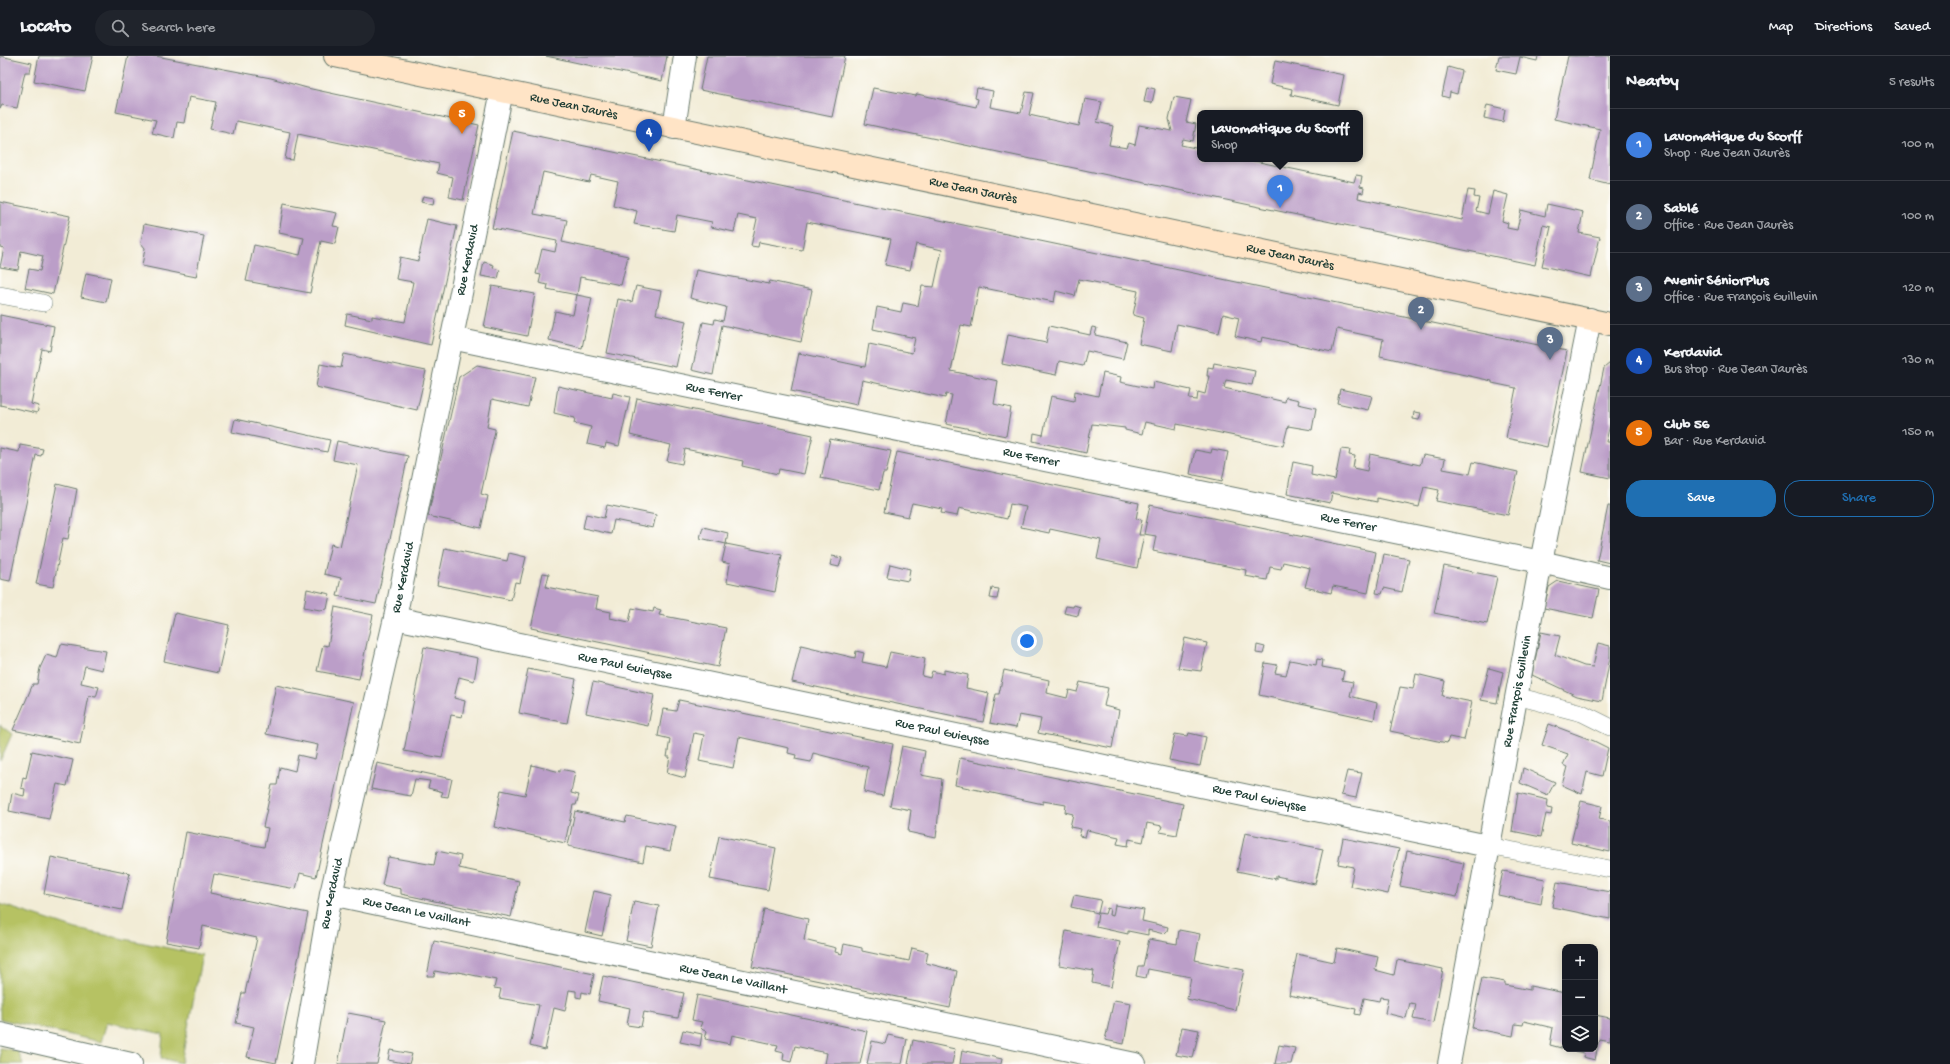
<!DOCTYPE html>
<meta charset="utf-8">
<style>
:root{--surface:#171b24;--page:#20242c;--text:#f1f3f6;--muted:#9ea1a6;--line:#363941;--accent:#1f6fb2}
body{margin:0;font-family:"Gochi Hand",sans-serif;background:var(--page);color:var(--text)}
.controls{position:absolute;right:12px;bottom:12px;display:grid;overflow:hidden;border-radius:8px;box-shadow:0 2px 10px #0003}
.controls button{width:36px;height:36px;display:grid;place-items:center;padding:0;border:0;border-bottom:1px solid var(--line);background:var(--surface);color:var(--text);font:20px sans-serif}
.you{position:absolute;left:1027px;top:585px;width:14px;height:14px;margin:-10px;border:3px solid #fff;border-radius:50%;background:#1a73e8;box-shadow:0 0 0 6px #1a73e833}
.badge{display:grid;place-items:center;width:26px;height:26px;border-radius:50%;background:var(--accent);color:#fff;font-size:13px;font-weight:700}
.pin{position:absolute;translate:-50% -33px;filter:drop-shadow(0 1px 2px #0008)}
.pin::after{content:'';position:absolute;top:21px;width:14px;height:12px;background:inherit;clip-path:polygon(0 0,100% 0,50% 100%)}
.popup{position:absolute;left:1197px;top:54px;width:166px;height:52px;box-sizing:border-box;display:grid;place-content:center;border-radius:8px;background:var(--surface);filter:drop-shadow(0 1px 3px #0005);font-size:13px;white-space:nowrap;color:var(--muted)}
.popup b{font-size:15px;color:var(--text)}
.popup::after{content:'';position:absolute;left:50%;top:100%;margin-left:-8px;border:8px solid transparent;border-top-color:var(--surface)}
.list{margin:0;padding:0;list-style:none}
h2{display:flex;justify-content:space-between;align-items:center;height:52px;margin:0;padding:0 16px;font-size:17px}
h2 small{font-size:13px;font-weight:400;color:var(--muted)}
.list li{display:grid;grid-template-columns:26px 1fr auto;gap:12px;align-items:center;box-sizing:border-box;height:72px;padding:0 16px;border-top:1px solid var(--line)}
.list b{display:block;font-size:15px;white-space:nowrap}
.list p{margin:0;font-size:13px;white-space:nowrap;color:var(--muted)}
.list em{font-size:13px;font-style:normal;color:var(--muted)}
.actions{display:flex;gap:8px;padding:12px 16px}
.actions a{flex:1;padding:9px 0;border:1px solid var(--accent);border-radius:16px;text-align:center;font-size:14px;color:var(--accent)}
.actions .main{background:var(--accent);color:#fff}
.icon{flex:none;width:22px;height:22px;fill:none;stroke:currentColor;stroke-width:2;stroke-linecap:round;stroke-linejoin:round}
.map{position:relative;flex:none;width:1610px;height:1008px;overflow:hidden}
header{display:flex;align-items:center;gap:24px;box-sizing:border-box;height:56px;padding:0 20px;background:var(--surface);border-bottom:1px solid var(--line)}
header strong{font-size:19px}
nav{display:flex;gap:22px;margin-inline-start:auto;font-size:14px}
.search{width:280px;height:36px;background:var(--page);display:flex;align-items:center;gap:10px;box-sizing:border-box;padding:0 14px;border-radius:22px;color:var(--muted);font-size:15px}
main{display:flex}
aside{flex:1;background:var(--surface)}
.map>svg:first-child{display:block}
.green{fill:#b6c264;stroke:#6a804c}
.building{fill:#bb9ec8}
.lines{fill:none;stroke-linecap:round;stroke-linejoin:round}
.service-casing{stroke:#697a6d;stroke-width:18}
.minor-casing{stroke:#697a6d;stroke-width:24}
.tertiary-casing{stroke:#697a6d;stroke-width:24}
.secondary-casing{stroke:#697a6d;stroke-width:24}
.service{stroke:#fff;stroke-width:17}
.minor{stroke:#fff;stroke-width:22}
.tertiary{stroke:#fff;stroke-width:22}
.secondary{stroke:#ffe4c6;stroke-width:22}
.labels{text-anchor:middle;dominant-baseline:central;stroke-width:3;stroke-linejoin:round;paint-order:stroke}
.street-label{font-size:13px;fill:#1f3d34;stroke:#fdfcf7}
</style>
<header>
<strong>Locato</strong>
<div class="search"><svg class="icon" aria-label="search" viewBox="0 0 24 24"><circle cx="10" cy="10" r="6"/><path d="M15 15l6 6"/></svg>Search here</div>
<nav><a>Map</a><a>Directions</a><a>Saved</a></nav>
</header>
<main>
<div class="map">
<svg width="1610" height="1008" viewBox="0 0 1610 1008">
<rect width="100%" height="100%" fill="#fdfcf7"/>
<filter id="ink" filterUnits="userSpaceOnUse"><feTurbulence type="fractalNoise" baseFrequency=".025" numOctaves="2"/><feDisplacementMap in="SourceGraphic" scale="8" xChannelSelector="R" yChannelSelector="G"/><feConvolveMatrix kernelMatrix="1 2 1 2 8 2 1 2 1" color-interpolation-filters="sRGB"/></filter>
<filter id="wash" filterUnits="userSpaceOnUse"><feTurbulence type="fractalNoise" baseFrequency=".012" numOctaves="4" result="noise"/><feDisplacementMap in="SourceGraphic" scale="16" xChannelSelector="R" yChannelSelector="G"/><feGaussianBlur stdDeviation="0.9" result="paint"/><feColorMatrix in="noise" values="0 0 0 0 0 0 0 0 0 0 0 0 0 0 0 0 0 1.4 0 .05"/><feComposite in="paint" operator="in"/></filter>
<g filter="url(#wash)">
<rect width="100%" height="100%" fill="#f2ecd6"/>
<g class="green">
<polygon points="0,669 12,678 0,705"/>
<polygon points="0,848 76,873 202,899 181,1007 161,1002 163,978 107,966 101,986 0,963"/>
<polygon points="0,992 18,995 23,1008 1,1008"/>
</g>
<g id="blocks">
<g class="building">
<polygon points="0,0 32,7 30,16 25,16 17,52 2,49 0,53"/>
<polygon points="39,0 93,0 85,35 34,25"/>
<polygon points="128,0 156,0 271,22 307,32 479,69 463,144 449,141 453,121 437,117 439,108 298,78 293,104 285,103 290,76 236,65 233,78 210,73 216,46 189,41 184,67 177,66 174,82 152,77 156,64 116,56"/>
<polygon points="546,0 667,0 662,25"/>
<polygon points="707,0 845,0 832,61 700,34"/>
<polygon points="1499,0 1538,0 1537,5 1520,1 1516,18 1496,14"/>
<polygon points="1568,0 1610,0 1610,129 1590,124 1600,73 1554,63"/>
<polygon points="1275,5 1344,19 1338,49 1291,39 1292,33 1270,28"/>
<polygon points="1448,11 1462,15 1457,38 1450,36 1449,42 1442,40"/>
<polygon points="1147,31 1155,33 1152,47 1144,46"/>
<polygon points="873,32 916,40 917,38 976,51 978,43 975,42 977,32 993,35 990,51 1021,57 1026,36 1034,37 1029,59 1079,70 1085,43 1102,46 1097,66 1113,70 1109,89 1127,92 1129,87 1135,89 1139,69 1172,75 1169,63 1174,41 1191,44 1186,66 1196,68 1193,85 1183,83 1181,89 1200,93 1200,103 1245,103 1354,126 1356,119 1362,120 1360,131 1364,132 1363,137 1359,136 1358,142 1462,164 1468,134 1475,135 1474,141 1479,142 1476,155 1488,158 1493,135 1508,139 1502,165 1508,167 1507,172 1517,174 1521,154 1545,160 1547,148 1583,156 1579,177 1600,181 1591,221 1542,210 1551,171 1543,169 1535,209 865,68"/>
<polygon points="1487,49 1505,53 1503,66 1484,62"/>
<polygon points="513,75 1567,295 1547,391 1506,382 1516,332 1492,327 1492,325 1380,300 1383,283 1337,273 1332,296 1262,281 1261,286 1235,280 1239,262 1223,258 1219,277 1177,268 1172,295 1139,288 1144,262 1133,259 1138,235 1079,223 1075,240 1056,235 1054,246 979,231 971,271 961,269 951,315 998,325 994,348 1011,352 1006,380 946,368 952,339 946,338 945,342 862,324 857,349 791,335 799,297 865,311 869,288 912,297 915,282 873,273 877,251 901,256 903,247 918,250 922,230 934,231 942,194 916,188 910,214 885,209 891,183 807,166 802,194 759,186 758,191 751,190 757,163 738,159 734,176 711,171 712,166 677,159 674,175 634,168 637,155 613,149 618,125 591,119 589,126 543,116 534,158 567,164 562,186 628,200 621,229 580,221 577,239 547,233 548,229 539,227 541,219 536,218 542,193 555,196 557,185 492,172"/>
<polygon points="423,140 434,142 433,149 421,146"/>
<polygon points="0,146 70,160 53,238 25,232 29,213 40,215 43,200 21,195 18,214 0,211 4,192 0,191"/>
<polygon points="284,147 337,157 333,170 339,171 335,188 321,185 310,237 246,225 254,189 300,199 304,182 279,177"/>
<polygon points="427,163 457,170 431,289 345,269 347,258 372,263 372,260 405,266 413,226 396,223 400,201 418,205"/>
<polygon points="144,168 204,180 196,221 142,210 145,192 141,187"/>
<polygon points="484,206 494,209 493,212 500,214 498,223 481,220"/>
<polygon points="696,214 769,228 770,225 812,234 801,286 722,269 713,319 692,314 703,266 714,268 715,263 723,265 726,251 690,242"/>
<polygon points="86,217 111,222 106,246 81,241"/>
<polygon points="492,230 535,238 527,280 484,271"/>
<polygon points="636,230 661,235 656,258 686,265 676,311 607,297 618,243 632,246"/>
<polygon points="577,239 592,242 582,292 549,284 555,255 573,259"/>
<polygon points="0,259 54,270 50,295 42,293 31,348 39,350 37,357 0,349"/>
<polygon points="1049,270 1090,279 1092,271 1097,272 1095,279 1127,286 1123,303 1087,295 1083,310 1059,305 1056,319 1002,308 1008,279 1046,287"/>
<polygon points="344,298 426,315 417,354 316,331 320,308 341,312"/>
<polygon points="1214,307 1255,315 1252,329 1226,324 1224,332 1285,346 1286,341 1299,344 1298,348 1316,352 1312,374 1288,370 1283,390 1177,368 1176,373 1145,366 1142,378 1125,374 1125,372 1092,368 1086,397 1033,385 1034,377 1043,379 1051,340 1074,345 1075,335 1098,340 1103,317 1121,321 1120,326 1152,333 1153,326 1191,334 1189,343 1197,344 1198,336 1205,338 1209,320 1207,320 1208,311 1213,312"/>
<polygon points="1610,307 1610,368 1606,386 1610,386 1610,422 1582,416 1604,312"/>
<polygon points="477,309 535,321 528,351 492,343 487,371 495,373 495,375 481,438 488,440 481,472 428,460 459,321"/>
<polygon points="558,330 612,342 613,337 630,341 619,390 606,387 605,392 587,388 591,371 574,367 575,362 554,357"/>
<polygon points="1340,333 1372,340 1368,354 1337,347"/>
<polygon points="637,342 813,379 804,418 779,413 778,418 742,410 743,405 685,393 682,408 667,405 671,389 630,379"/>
<polygon points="1414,356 1421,357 1419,364 1413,363"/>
<polygon points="235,363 330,384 327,396 232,376"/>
<polygon points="830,383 891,395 886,417 883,417 879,434 821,422"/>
<polygon points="337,385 408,400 376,548 337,540 341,522 324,518 331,488 340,491 358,409 333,404"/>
<polygon points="20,389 43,393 41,400 36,399 10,525 0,523 0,392 19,396"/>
<polygon points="1212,393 1228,396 1222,425 1190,418 1195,394 1211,397"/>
<polygon points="1341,393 1350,394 1349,399 1355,400 1353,412 1367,415 1370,398 1420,409 1423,399 1445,403 1443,413 1470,418 1473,406 1518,416 1508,459 1436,445 1439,434 1424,431 1419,451 1377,442 1377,446 1332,437 1330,447 1287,438 1293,406 1312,410 1311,419 1335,424"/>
<polygon points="897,396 1139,447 1136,463 1142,464 1139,479 1144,479 1137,512 1097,503 1101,484 1050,473 1049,477 1021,471 1026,451 1010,448 1007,463 959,452 957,460 941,457 942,453 912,447 908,461 884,456"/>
<polygon points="57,428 77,433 68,483 63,482 53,531 36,528"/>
<polygon points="607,449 656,459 653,472 614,464 611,478 583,472 586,458 604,462"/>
<polygon points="1150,449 1376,496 1368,537 1333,530 1331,537 1305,531 1310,512 1283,506 1281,513 1270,511 1267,524 1245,520 1246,514 1153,495 1156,480 1144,478"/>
<polygon points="1608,450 1610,450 1610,507 1597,504"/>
<polygon points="703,471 728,477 726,488 700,482"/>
<polygon points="726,488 782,499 775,536 727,526 730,508 722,506"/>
<polygon points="445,492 507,505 509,497 526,501 520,527 515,526 511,544 437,529"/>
<polygon points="1384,498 1409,503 1402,536 1384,532 1382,538 1376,537"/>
<polygon points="832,500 842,502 839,511 830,509"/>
<polygon points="890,508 910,513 908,525 887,521"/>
<polygon points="1444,510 1497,521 1487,568 1434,557"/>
<polygon points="543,517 549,518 546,531 598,541 596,553 611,556 610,562 629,566 632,552 653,556 654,552 661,554 659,559 726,572 718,611 531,572"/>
<polygon points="1558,525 1599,534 1593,562 1544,552 1549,531"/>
<polygon points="992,532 999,533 997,543 990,542"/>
<polygon points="307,533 330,538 327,553 320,554 304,551"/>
<polygon points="1074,549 1080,551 1078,560 1064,557 1066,550 1073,551"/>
<polygon points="335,551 373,559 359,623 317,615 323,589 328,590"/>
<polygon points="175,557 229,569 218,617 164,605"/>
<polygon points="1541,576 1560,580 1555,599 1584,610 1593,611 1598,587 1610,590 1610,602 1602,645 1577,640 1532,619"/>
<polygon points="1185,582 1207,587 1201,615 1178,612"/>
<polygon points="61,588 106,595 102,614 85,610 81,627 99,631 96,641 89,640 80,688 13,674 33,628 37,628 40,612 46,599 57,602"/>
<polygon points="801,589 855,602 856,595 864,597 862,606 886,611 890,596 925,603 922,620 930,622 932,615 944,618 944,614 968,619 966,632 989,637 983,666 792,626"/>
<polygon points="1257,589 1265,591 1263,598 1256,597"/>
<polygon points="424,591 478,602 474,625 459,621 454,642 465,645 462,661 451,659 442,702 404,695"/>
<polygon points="1317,603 1323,604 1322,611 1344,615 1342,624 1353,626 1350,640 1377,647 1374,664 1259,639 1265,607 1277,609 1275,617 1286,619 1290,604 1316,609"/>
<polygon points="1489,612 1503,616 1497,647 1481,644"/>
<polygon points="528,613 576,623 567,667 519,657"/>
<polygon points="1004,614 1049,624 1047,637 1067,642 1069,634 1077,636 1080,626 1108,632 1104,650 1119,654 1112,692 1038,677 1041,663 1019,659 1016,672 990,667 996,638 999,638"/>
<polygon points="1416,618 1445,625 1442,640 1472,646 1464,684 1449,681 1447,687 1390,675 1400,631 1413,633"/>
<polygon points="593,626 654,639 648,670 586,657"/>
<polygon points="276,629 354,646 316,821 300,817 296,833 214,818 210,837 308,857 276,1007 247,1001 254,971 236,967 242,937 245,937 257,882 203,870 199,892 166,886 186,776 264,791 268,772 263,771 272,729 277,729 280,711 295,715 298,699 315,703 318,689 266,678"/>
<polygon points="679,644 893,688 883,740 864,736 868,711 813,697 811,706 795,703 796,699 788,697 789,692 739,681 733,712 699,705 704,679 694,677 685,722 667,717 670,701 667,701 670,683 658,680 663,653 676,655"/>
<polygon points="1549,668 1594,685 1608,692 1602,720 1587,716 1582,738 1562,729 1567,711 1563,709 1568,698 1542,689"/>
<polygon points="1189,677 1206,681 1200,710 1169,704 1175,678 1188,680"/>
<polygon points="902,690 925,695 921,719 942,723 936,782 908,776 911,754 890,750"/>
<polygon points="32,695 73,704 67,730 57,728 49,763 9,755 12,737 24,740 25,733 21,732 23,721 26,722"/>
<polygon points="960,702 1183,748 1177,779 1160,776 1162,770 1147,767 1143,786 1129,783 1128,790 1117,788 1119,781 1087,774 1085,781 1079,780 1081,773 1070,771 1073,758 1065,756 1066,749 1043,745 1043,748 955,729"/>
<polygon points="377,707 452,723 448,741 441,740 443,736 428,732 430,725 415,723 411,740 371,733"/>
<polygon points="532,709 560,716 560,713 575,716 571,737 579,739 576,749 573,749 565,787 494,771 501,734 525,739"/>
<polygon points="1523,712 1555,726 1548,739 1520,727"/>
<polygon points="1347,715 1362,717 1356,742 1341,739"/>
<polygon points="1518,737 1548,744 1547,752 1552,753 1551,759 1546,758 1541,781 1512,775"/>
<polygon points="1581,745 1602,750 1599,763 1610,765 1610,796 1571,787"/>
<polygon points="575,755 625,766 627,760 676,770 670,795 646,790 643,806 568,790"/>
<polygon points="1245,777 1323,793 1315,828 1276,820 1276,823 1237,815"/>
<polygon points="719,780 776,792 768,834 710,823"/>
<polygon points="1343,782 1399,793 1388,838 1350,830 1354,811 1338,808"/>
<polygon points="437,795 461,800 459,812 519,825 511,861 401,838 401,833 382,829 388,801 434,809"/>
<polygon points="1407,795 1464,807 1457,841 1400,830"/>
<polygon points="51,801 130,817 122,854 44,838"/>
<polygon points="1503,815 1545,823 1541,848 1498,839"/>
<polygon points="1557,826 1610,836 1610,863 1552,851"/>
<polygon points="594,835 611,839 602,880 585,876"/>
<polygon points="1074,839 1101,844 1098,857 1071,851"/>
<polygon points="634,845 659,850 651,890 626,885"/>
<polygon points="1115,849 1144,854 1142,865 1168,871 1167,875 1164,878 1148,874 1148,879 1128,875 1128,878 1096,871 1098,857 1105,858 1107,852 1110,853 1109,859 1113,860"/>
<polygon points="764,853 808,863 804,884 836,892 835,896 842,898 844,888 862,892 862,895 909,905 912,892 928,896 926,907 957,915 950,952 752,911"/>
<polygon points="1179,874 1200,878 1195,904 1244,914 1235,954 1187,943 1191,921 1148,913 1146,922 1136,920 1138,910 1143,910 1149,883 1177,888"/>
<polygon points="1066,875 1120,886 1111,931 1092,927 1094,915 1059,909"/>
<polygon points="434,885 594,918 590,938 582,936 581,942 576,941 576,935 569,934 565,955 554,952 545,994 530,990 539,949 499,942 501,933 494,932 496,924 458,916 446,917 435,915 434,920 427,920"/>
<polygon points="1337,892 1378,901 1375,914 1394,919 1397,904 1443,913 1433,967 1413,963 1416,948 1410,947 1406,962 1385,957 1388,942 1380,941 1379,945 1364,942 1360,959 1355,958 1356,953 1289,939 1297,898 1334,906"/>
<polygon points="603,920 684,937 678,962 644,956 641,971 627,969 630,952 598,945"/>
<polygon points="1482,922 1505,926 1505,929 1530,934 1530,930 1565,937 1565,993 1550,989 1553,972 1524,965 1523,969 1515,968 1513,980 1472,972"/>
<polygon points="697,939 867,975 860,1008 825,1008 827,997 795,990 791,1006 783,1004 784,997 776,995 778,989 732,979 730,988 705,983 707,975 703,974 700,971 702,966 692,964"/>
<polygon points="1114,944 1131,947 1124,988 1105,984"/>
<polygon points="348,957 386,964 377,1008 338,1008"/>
<polygon points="1595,959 1610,962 1610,985 1599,983 1595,1004 1583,1001 1584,997 1568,994 1595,993"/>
<polygon points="1182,971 1199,974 1193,1002 1176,999"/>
<polygon points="683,974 702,978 700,990 680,986"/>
<polygon points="888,979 907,983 902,1008 867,1008 872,985 885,988"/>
<polygon points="913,984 955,993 952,1008 908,1008"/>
<polygon points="1279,989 1295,992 1291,1008 1275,1008"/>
<polygon points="390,994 412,998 409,1008 388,1004"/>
<polygon points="962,994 1002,1003 1001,1008 960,1008"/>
</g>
</g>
</g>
<g filter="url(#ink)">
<use href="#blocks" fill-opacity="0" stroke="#697a6d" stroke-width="1"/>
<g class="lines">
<defs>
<g id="service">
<polyline points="0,239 43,247"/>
<polyline points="1516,640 1582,657 1610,671"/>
<polyline points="1488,790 1610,813"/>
</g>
<g id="minor">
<path id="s1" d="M451 282 1541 506 1610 522"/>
<path id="s2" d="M395 562 1488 790"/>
<path id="s3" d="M331 838 1135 1008"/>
<polyline points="0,978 131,1008"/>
<path id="s4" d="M302 1008 331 838 395 562 502 35"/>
<path id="s5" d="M1449 1008 1541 506 1590 263"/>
</g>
<polyline id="tertiary" points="674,72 685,0"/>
<g id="secondary">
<path id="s6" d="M335 0 1610 268"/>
</g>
</defs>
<use href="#service" class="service-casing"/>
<use href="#minor" class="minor-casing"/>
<use href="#tertiary" class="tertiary-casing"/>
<use href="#secondary" class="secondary-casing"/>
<use href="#service" class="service"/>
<use href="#minor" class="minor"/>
<use href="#tertiary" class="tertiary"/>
<use href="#secondary" class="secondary"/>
</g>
</g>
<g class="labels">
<g class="street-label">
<text stroke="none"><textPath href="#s6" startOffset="244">Rue Jean Jaurès</textPath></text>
<text stroke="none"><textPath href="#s6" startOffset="652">Rue Jean Jaurès</textPath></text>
<text stroke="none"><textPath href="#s6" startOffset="976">Rue Jean Jaurès</textPath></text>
<text stroke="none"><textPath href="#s4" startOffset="821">Rue Kerdavid</textPath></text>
<text stroke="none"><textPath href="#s1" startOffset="268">Rue Ferrer</textPath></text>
<text stroke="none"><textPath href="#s1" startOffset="592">Rue Ferrer</textPath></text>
<text stroke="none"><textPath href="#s1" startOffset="916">Rue Ferrer</textPath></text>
<text stroke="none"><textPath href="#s4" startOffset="497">Rue Kerdavid</textPath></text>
<text stroke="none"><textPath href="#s2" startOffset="235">Rue Paul Guieysse</textPath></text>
<text stroke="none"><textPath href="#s5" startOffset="379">Rue François Guillevin</textPath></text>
<text stroke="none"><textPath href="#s2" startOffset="559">Rue Paul Guieysse</textPath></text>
<text stroke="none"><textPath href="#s2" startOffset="883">Rue Paul Guieysse</textPath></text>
<text stroke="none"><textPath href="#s4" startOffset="173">Rue Kerdavid</textPath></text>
<text stroke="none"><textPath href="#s3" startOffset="87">Rue Jean Le Vaillant</textPath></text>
<text stroke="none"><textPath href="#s3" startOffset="411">Rue Jean Le Vaillant</textPath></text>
</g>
</g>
</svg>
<div class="controls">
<button>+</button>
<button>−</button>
<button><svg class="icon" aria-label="layers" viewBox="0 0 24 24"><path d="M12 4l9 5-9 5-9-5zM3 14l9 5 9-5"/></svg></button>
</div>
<div class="you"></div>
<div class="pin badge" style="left:1280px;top:152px;background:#3f7fe0">1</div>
<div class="popup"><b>Lavomatique du Scorff</b>Shop</div>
<div class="pin badge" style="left:1421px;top:274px;background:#5c6f8a">2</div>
<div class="pin badge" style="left:1550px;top:304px;background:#5c6f8a">3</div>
<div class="pin badge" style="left:649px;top:96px;background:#1a4fb4">4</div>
<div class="pin badge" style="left:462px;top:78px;background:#e8710a">5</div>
</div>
<aside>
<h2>Nearby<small>5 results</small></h2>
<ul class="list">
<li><span class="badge" style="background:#3f7fe0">1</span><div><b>Lavomatique du Scorff</b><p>Shop · Rue Jean Jaurès</p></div><em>100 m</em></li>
<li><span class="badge" style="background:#5c6f8a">2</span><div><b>Sablé</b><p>Office · Rue Jean Jaurès</p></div><em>100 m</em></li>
<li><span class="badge" style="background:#5c6f8a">3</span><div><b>Avenir SéniorPlus</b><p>Office · Rue François Guillevin</p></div><em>120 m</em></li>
<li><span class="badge" style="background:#1a4fb4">4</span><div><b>Kerdavid</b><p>Bus stop · Rue Jean Jaurès</p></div><em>130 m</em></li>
<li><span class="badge" style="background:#e8710a">5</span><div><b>Club 56</b><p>Bar · Rue Kerdavid</p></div><em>150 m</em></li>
</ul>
<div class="actions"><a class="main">Save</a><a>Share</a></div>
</aside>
</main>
